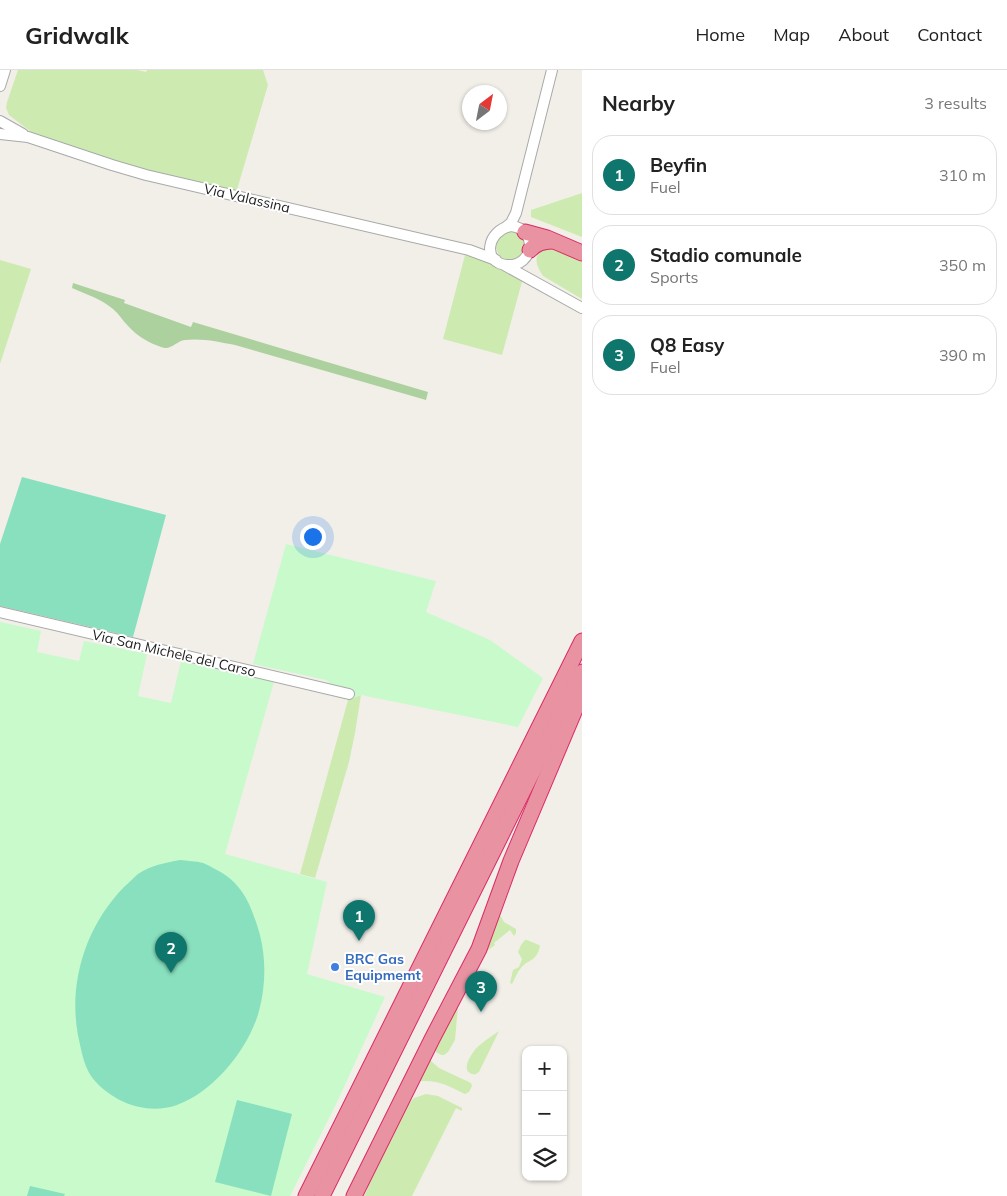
<!DOCTYPE html>
<meta charset="utf-8">
<style>
:root{--surface:#fff;--page:#f6f6f6;--text:#222;--muted:#767676;--line:#e0e0e0;--accent:#0f766e}
body{margin:0;font-family:Mulish,sans-serif;background:var(--page);color:var(--text)}
.controls{position:absolute;right:15px;bottom:15px;display:grid;overflow:hidden;border-radius:10px;box-shadow:0 1px 4px #0004}
.controls button{width:45px;height:45px;display:grid;place-items:center;padding:0;border:0;border-bottom:1px solid var(--line);background:var(--surface);color:var(--text);font:25px sans-serif}
.compass{position:absolute;left:462px;top:15px;width:45px;height:45px;border-radius:50%;background:var(--surface);box-shadow:0 1px 4px #0004;rotate:32deg}
.you{position:absolute;left:312px;top:466px;width:18px;height:18px;margin:-12px;border:4px solid #fff;border-radius:50%;background:#1a73e8;box-shadow:0 0 0 8px #1a73e833}
.badge{display:grid;place-items:center;width:32px;height:32px;border-radius:50%;background:var(--accent);color:#fff;font-size:16px;font-weight:700}
.pin{position:absolute;translate:-50% -41px;filter:drop-shadow(0 1px 2px #0008)}
.pin::after{content:'';position:absolute;top:26px;width:18px;height:15px;background:inherit;clip-path:polygon(0 0,100% 0,50% 100%)}
.list{margin:0;padding:0;list-style:none}
h2{display:flex;justify-content:space-between;align-items:center;height:65px;margin:0;padding:0 20px;font-size:21px}
h2 small{font-size:16px;font-weight:400;color:var(--muted)}
.list li{display:grid;grid-template-columns:32px 1fr auto;gap:15px;align-items:center;box-sizing:border-box;height:80px;margin:0 10px 10px;padding:0 10px;border:1px solid var(--line);border-radius:20px}
.list b{display:block;font-size:19px;white-space:nowrap}
.list p{margin:0;font-size:16px;white-space:nowrap;color:var(--muted)}
.list em{font-size:16px;font-style:normal;color:var(--muted)}
.icon{flex:none;width:28px;height:28px;fill:none;stroke:currentColor;stroke-width:2;stroke-linecap:round;stroke-linejoin:round}
.map{position:relative;flex:none;width:582px;height:1126px;overflow:hidden}
header{display:flex;align-items:center;gap:30px;box-sizing:border-box;height:70px;padding:0 25px;background:var(--surface);border-bottom:1px solid var(--line)}
header strong{font-size:24px}
nav{display:flex;gap:28px;margin-inline-start:auto;font-size:18px}
main{display:flex}
aside{flex:1;background:var(--surface)}
.map>svg:first-child{display:block}
.grass{fill:#cdebb0}
.forest{fill:#add19e}
.park{fill:#c8facc}
.pitch{fill:#88e0be}
.lines{fill:none;stroke-linecap:round;stroke-linejoin:round}
.minor-casing{stroke:#a9a9a9;stroke-width:12}
.highway-casing{stroke:#dc2a67;stroke-width:17}
.minor{stroke:#fff;stroke-width:10}
.highway{stroke:#e892a2;stroke-width:15}
.shop-dot{fill:#3f7fe0;stroke:#fff;stroke-width:2}
.labels{text-anchor:middle;dominant-baseline:central;stroke-width:4;stroke-linejoin:round;paint-order:stroke}
.street-label{font-size:14px;fill:#222;stroke:#fff}
.shop-label{font-size:14px;font-weight:bold;fill:#366cbe;stroke:#fff;text-anchor:start}
</style>
<header>
<strong>Gridwalk</strong>
<nav><a>Home</a><a>Map</a><a>About</a><a>Contact</a></nav>
</header>
<main>
<div class="map">
<svg width="582" height="1126" viewBox="0 0 582 1126">
<rect width="100%" height="100%" fill="#f2efe9"/>
<g class="grass">
<polygon points="18,0 137,0 146,2 147,0 263,0 268,15 236,123 122,95 35,65 9,45 6,38 7,32"/>
<polygon points="582,123 582,167 531,147 531,140"/>
<circle cx="510" cy="176" r="14"/>
<path d="M548 178H554L582 189V229L543 206C535 194 532 183 548 178Z"/>
<polygon points="465,185 487,192 523,208 502,285 443,269"/>
<polygon points="0,190 31,199 0,294"/>
<polygon points="361,625 355,663 349,692 315,808 300,804 348,630"/>
<polygon points="499,843 504,852 516,859 516,863 514,866 510,860 494,873 495,875 487,881 458,936 455,970 448,982 444,985 441,985 436,982 435,979"/>
<path d="M525 870H527L539 875 540 876C536 893 529 888 521 898 517 902 515 909 512 914L510 913 513 900 519 897 522 889 518 882 521 875Z"/>
<path d="M499 961 479 1002C475 1004 476 1005 472 1004 461 1000 470 987 474 981 479 974 492 966 499 961Z"/>
<path d="M429 990 431 991 439 998 471 1013 472 1016 469 1022 465 1024C449 1016 439 1010 421 1011L420 1009Z"/>
<polygon points="426,1024 438,1026 462,1038 462,1041 456,1038 412,1126 364,1126 367,1120 369,1110 406,1036 414,1028"/>
</g>
<path class="forest" d="M73 213 125 230 124 233 191 257 193 252 428 322 426 330 235 275C219 272 203 268 185 270 176 271 171 281 161 277 149 273 137 266 128 256 123 251 119 244 113 239 101 229 86 224 72 218Z"/>
<g class="park">
<polygon points="286,474 436,511 426,542 490,570 543,608 518,657 361,625 348,630 332,615 326,610 253,594"/>
<polygon points="0,552 41,561 37,582 79,591 84,571 147,584 138,626 171,633 181,591 274,612 225,784 327,812 307,904 385,927 338,1030 290,1126 0,1126"/>
</g>
<g class="pitch">
<polygon points="22,407 166,445 133,567 0,536 0,474"/>
<path d="M180 790C187 791 196 791 203 793 206 794 210 796 213 798 237 809 248 827 256 852 266 880 267 911 259 941 249 978 214 1022 177 1035 148 1045 116 1034 95 1011 85 1000 82 984 79 970 67 915 85 857 124 817 129 813 133 808 138 804 151 795 165 793 180 790Z"/>
<polygon points="237,1030 292,1044 271,1126 215,1112"/>
<polygon points="30,1116 65,1124 64,1126 27,1126"/>
</g>
<g class="lines">
<defs>
<g id="minor">
<polyline points="0,16 5,0"/>
<polyline points="0,51 23,64"/>
<polyline points="0,64 28,67 112,95 146,105 469,180 496,190"/>
<path d="M511 156C539 159 534 197 507 195 481 193 487 160 511 156Z"/>
<polyline points="506,157 511,153 516,143 552,0"/>
<polyline points="506,196 582,238"/>
<polyline points="0,542 349,624"/>
</g>
<g id="highway">
<polyline points="525,162 547,168 582,183"/>
<path d="M530 180C536 173 543 171 552 171"/>
<polyline points="306,1126 582,571"/>
<polyline points="322,1126 582,602"/>
<polyline points="354,1126 432,969 479,879 511,791 582,623"/>
</g>
</defs>
<use href="#minor" class="minor-casing"/>
<use href="#highway" class="highway-casing"/>
<use href="#minor" class="minor"/>
<use href="#highway" class="highway"/>
</g>
<circle class="shop-dot" cx="335" cy="897" r="5"/>
<g class="labels">
<g class="street-label">
<text transform="translate(247 128) rotate(13)">Via Valassina</text>
<text transform="translate(174 583) rotate(13)">Via San Michele del Carso</text>
</g>
<g class="shop-label">
<text x="345" y="889">BRC Gas<tspan x="345" dy="16">Equipmemt</tspan></text>
</g>
</g>
</svg>
<div class="controls">
<button>+</button>
<button>−</button>
<button><svg class="icon" aria-label="layers" viewBox="0 0 24 24"><path d="M12 4l9 5-9 5-9-5zM3 14l9 5 9-5"/></svg></button>
</div>
<svg class="compass" viewBox="-18 -18 36 36"><path d="M0-13l5 13h-10z" fill="#e53935"/><path d="M0 13l5-13h-10z" fill="#767676"/></svg>
<div class="you"></div>
<div class="pin badge" style="left:359px;top:871px">1</div>
<div class="pin badge" style="left:171px;top:903px">2</div>
<div class="pin badge" style="left:481px;top:942px">3</div>
</div>
<aside>
<h2>Nearby<small>3 results</small></h2>
<ul class="list">
<li><span class="badge">1</span><div><b>Beyfin</b><p>Fuel</p></div><em>310 m</em></li>
<li><span class="badge">2</span><div><b>Stadio comunale</b><p>Sports</p></div><em>350 m</em></li>
<li><span class="badge">3</span><div><b>Q8 Easy</b><p>Fuel</p></div><em>390 m</em></li>
</ul>
</aside>
</main>
